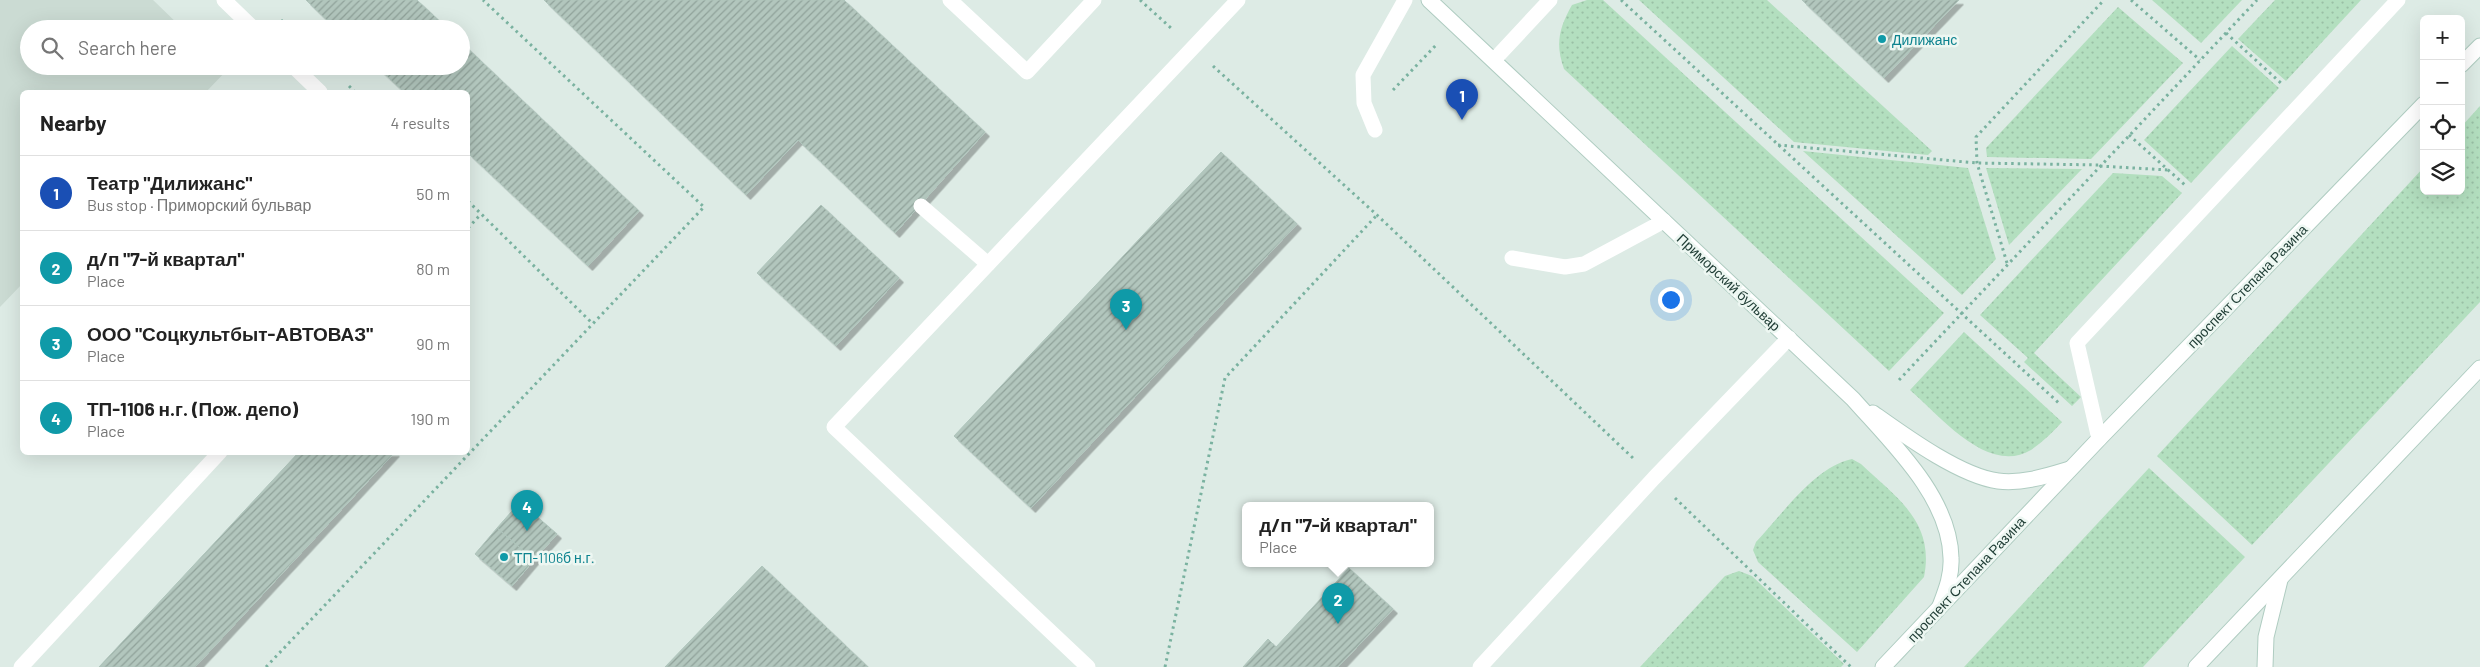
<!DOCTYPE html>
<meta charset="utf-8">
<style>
:root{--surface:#fff;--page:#f2f2f2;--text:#222;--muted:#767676;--line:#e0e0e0;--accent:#111827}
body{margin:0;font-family:Barlow,sans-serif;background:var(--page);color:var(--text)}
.controls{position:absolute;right:15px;top:15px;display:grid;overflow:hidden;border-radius:8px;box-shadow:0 5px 20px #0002}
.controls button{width:45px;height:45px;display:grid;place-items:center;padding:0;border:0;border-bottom:1px solid var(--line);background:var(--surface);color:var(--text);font:25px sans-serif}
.you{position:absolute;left:1670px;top:299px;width:18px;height:18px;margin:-12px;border:4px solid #fff;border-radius:50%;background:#1a73e8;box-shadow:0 0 0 8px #1a73e833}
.badge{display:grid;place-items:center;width:32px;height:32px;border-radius:50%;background:var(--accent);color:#fff;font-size:16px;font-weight:700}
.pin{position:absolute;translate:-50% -41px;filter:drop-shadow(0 1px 2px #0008)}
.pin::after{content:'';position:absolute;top:26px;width:18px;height:15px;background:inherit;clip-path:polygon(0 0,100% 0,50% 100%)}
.popup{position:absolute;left:1242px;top:502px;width:192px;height:65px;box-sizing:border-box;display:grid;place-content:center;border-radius:8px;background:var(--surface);filter:drop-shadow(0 1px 4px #0005);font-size:16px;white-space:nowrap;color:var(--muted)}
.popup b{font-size:19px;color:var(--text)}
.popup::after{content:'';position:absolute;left:50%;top:100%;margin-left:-10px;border:10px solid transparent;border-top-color:var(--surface)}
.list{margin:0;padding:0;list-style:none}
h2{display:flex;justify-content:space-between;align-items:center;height:65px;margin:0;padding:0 20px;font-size:21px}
h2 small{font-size:16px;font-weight:400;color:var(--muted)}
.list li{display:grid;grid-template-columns:32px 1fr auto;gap:15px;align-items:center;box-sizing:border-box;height:75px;padding:0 20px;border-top:1px solid var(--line)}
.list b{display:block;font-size:19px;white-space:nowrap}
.list p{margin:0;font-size:16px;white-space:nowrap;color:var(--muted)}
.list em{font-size:16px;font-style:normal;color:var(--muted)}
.icon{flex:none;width:28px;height:28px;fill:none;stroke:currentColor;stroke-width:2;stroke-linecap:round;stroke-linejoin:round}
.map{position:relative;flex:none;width:2480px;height:667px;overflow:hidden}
.search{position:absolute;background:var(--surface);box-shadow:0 5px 20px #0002;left:20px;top:20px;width:450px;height:55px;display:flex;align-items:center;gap:12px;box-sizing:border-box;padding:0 18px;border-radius:28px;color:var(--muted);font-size:19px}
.panel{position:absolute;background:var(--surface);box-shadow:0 5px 20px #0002;left:20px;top:90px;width:450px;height:365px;border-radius:8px}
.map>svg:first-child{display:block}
.built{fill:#cbdbd3}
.grass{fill:url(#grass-dots)}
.building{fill:url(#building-hatch);stroke:#afc5bc;filter:url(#shadow)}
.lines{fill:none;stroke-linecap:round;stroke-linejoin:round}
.secondary-casing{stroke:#afccc1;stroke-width:17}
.path{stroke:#7ab2a0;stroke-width:3;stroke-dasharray:2.5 4;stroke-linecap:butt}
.service{stroke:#fff;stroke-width:15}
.secondary{stroke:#fff;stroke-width:15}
.culture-dot{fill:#0f9aa8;stroke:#edf7f2;stroke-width:2}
.labels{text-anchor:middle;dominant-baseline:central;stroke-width:5;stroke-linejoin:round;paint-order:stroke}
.culture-label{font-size:14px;fill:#0d838f;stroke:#edf7f2;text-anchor:start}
.street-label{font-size:14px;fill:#1d3b33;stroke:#edf7f2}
</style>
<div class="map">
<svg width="2480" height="667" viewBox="0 0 2480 667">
<defs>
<pattern id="grass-dots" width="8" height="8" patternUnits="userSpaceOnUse" patternTransform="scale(1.25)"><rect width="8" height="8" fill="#b3dfbf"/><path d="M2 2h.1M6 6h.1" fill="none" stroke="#9ac0a5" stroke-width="1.8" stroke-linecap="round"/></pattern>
<pattern id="building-hatch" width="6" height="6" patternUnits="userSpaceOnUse" patternTransform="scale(1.25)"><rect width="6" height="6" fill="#b2c6bd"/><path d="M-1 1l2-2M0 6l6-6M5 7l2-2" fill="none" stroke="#90a29a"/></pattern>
<filter id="shadow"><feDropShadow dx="4.5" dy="4.5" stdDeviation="0" flood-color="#0004"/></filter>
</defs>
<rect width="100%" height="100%" fill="#ddebe5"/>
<polygon class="built" points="0,0 153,0 183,29 29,29 29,66 223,66 227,70 206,92 22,92 22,284 0,307"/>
<g class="grass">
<path d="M1587 0H1603L1944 313 1889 371 1564 69C1555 44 1559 28 1572 5Z"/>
<polygon points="1639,0 1767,0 1932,151 1928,155 1794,142"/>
<polygon points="2152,0 2242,0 2201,43"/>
<polygon points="2275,0 2361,0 2286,81 2238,39"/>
<polygon points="2118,7 2183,63 2091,159 1987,157 1986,148"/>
<polygon points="2232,46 2279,88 2191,183 2144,140"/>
<polygon points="2480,106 2480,302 2252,545 2157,456 2424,167 2424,191 2461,191 2461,127"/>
<polygon points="1803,151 1968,168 1996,259 1962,295"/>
<polygon points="1986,168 2081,169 2082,169 2009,245"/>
<polygon points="2113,173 2162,176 2182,193 2034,353 2081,397 2072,406 2024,362 2028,358 1980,315"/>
<path d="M1964 332 2062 422C2053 432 2043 442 2031 450 1988 476 1939 415 1910 390Z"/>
<path d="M1852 459 1861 464C1897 498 1935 522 1924 577L1857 652 1758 562 1753 550 1756 542C1782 515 1814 467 1852 459Z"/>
<polygon points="2149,468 2245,557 2143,667 1964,667"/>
<polygon points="1739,571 1752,576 1844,664 1841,667 1640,667 1725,576"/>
</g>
<g class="building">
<polygon points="306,0 417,0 448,29 336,29"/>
<polygon points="544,0 844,0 985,132 895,233 798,140 746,195"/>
<polygon points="1802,0 1959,0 1884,78"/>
<polygon points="461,42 639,211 588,266 468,153 468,92 404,92 376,66 461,66"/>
<polygon points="1221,152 1297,224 1031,508 954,436"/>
<polygon points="821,205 899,278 836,346 757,273"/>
<polygon points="299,452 395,452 195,667 99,667"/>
<polygon points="520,502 557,534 534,560 497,528"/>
<polygon points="497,528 534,560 512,586 475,554"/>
<polygon points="762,566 868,667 665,667"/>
<polygon points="1349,568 1393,609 1338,667 1243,667 1268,639 1276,647"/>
</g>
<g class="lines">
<defs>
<g id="secondary">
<path d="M1429 0 1853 399C1891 442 1950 497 1951 558 1952 575 1946 590 1940 606"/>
<polyline points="2461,65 2480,46"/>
<path d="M1873 413C1904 435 1960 476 1998 481 2022 484 2047 476 2070 469"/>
<polyline points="1883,667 2099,439 2424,104"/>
<polyline points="2196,667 2480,368"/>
<polyline points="2265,667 2266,637 2280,580"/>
</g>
</defs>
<use href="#secondary" class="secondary-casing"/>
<g class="path">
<polyline points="1140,0 1171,28"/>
<polyline points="1621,0 2061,405"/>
<polyline points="2131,0 2200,60"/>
<polyline points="281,20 290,29"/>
<polyline points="2226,33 2282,84"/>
<polyline points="1213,66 1377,215 1634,459"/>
<polyline points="349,86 355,92"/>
<polyline points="1393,90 1437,44"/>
<polyline points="2129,135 2185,185"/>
<polyline points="1778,145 1977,163 2100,165"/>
<polyline points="2100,166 2168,170"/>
<polyline points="468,201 593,324"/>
<polyline points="468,228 481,214"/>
<polyline points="2007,263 1977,163 1976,137 2104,0"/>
<polyline points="1899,380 2257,0"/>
<polyline points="1675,498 1851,667"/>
<polyline points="266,667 704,207 483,0"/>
<polyline points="1165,667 1225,378 1377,215"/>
</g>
<g class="service">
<polyline points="224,0 254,29"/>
<polyline points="950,0 1027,72 1094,0"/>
<polyline points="1494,60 1550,0"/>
<polyline points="293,66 320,92"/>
<polyline points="1375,130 1364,103 1363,75 1405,0"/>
<polyline points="921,206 988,264"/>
<polyline points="1512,258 1565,267 1584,264 1664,221"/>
<polyline points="2099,439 2077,343 2398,0"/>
<polyline points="21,667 220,452"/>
<polyline points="1088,667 834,427 1238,0"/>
<polyline points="1480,667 1654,478 1789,338"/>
</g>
<use href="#secondary" class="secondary"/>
</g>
<g class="culture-dot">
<circle cx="1882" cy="39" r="5"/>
<circle cx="504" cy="557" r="5"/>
</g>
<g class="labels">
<g class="culture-label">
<text x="1892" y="39">Дилижанс</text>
<text x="514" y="557">ТП-1106б н.г.</text>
</g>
<g class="street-label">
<text transform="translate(1729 282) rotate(43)">Приморский бульвар</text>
<text transform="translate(2247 286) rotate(-46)">проспект Степана Разина</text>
<text transform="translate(1966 579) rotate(-47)">проспект Степана Разина</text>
</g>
</g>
</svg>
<div class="controls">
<button>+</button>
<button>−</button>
<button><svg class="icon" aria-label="locate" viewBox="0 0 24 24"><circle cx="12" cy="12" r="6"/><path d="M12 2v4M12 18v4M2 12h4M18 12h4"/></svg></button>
<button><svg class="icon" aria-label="layers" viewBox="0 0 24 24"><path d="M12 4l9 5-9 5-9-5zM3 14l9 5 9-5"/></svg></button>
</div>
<div class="you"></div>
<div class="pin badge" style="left:1462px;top:120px;background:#1a4fb4">1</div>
<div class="pin badge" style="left:1338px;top:624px;background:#0f9aa8">2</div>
<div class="popup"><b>д/п &quot;7-й квартал&quot;</b>Place</div>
<div class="pin badge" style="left:1126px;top:330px;background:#0f9aa8">3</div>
<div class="pin badge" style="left:527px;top:531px;background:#0f9aa8">4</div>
<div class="search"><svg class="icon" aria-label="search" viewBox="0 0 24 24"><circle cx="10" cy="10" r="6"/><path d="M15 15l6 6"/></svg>Search here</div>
<section class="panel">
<h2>Nearby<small>4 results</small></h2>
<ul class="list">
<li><span class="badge" style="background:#1a4fb4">1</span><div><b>Театр &quot;Дилижанс&quot;</b><p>Bus stop · Приморский бульвар</p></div><em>50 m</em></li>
<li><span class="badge" style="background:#0f9aa8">2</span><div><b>д/п &quot;7-й квартал&quot;</b><p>Place</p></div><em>80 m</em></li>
<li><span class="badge" style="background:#0f9aa8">3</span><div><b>ООО &quot;Соцкультбыт-АВТОВАЗ&quot;</b><p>Place</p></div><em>90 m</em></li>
<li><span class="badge" style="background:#0f9aa8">4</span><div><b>ТП-1106 н.г. (Пож. депо)</b><p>Place</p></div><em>190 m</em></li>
</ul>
</section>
</div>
